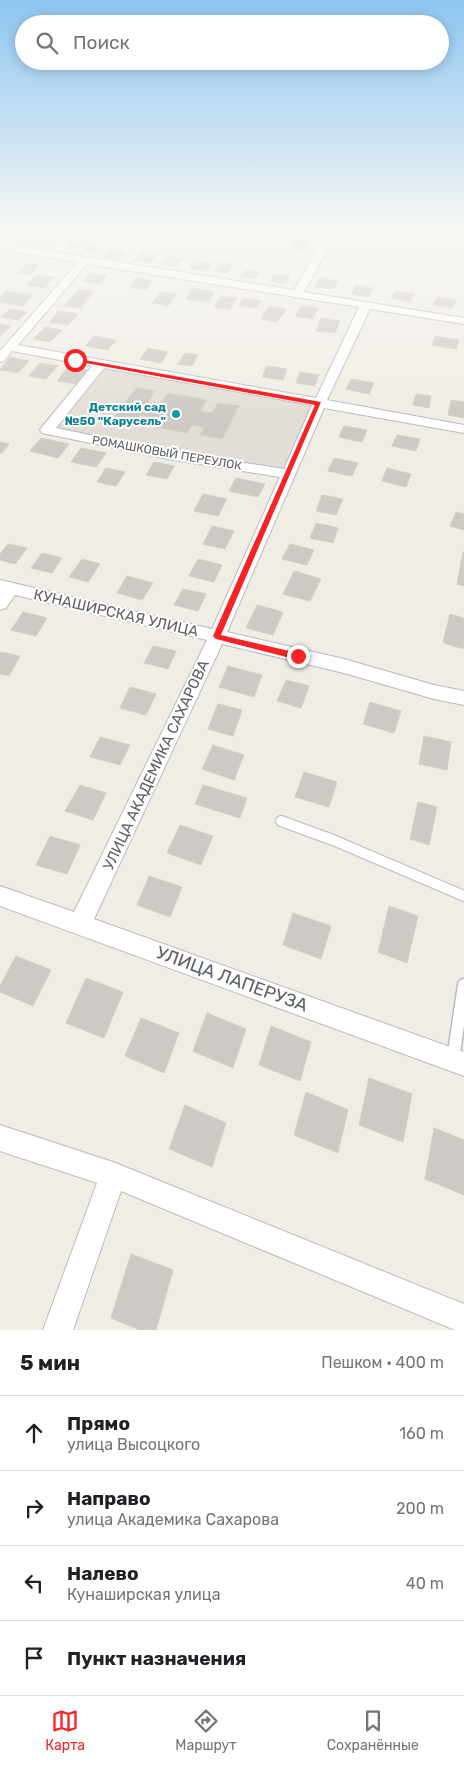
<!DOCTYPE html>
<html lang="ru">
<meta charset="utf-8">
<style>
:root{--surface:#fff;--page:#f2f2f2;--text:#202124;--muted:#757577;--line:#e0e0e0;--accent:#f92225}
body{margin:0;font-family:Rubik,sans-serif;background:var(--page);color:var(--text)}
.stop{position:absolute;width:15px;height:15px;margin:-11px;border:4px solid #f92225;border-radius:50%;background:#fff}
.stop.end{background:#f92225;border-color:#fff;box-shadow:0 1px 5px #0008}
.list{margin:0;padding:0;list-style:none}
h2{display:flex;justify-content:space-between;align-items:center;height:65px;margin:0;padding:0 20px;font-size:21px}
h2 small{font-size:16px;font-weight:400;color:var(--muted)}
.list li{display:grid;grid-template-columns:32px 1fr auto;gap:15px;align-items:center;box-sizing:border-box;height:75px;padding:0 20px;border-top:1px solid var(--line)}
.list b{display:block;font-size:19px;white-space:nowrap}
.list p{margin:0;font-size:16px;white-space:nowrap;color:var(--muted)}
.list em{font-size:16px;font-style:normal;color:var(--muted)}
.icon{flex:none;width:28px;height:28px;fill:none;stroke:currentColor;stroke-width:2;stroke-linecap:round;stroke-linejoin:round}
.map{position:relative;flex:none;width:464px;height:1330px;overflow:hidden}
.search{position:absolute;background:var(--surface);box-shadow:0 2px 12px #0003;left:15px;right:15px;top:15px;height:55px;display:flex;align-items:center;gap:12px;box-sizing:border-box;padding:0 18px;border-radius:28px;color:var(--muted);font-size:19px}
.sheet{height:365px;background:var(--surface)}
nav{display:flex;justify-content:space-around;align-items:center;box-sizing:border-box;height:70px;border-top:1px solid var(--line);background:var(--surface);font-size:14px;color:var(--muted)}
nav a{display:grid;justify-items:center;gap:2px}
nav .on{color:var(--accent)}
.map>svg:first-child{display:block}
.education{fill:#e3ded5}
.building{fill:#cdc9c4;stroke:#d6cec2}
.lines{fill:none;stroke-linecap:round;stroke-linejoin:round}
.lane-far1-casing{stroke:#b7bbc0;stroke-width:12}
.lane-casing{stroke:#b7bbc0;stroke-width:15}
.street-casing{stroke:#b7bbc0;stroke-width:2}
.lane-far1{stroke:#fff;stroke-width:10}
.lane{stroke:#fff;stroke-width:12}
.street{fill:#fff;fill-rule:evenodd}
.route{fill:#f92225}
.culture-dot{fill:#0f9aa8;stroke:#fff;stroke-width:2}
.labels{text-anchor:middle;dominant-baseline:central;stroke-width:4;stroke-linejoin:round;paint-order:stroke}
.far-culture-label{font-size:12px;font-weight:bold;fill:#0d838f;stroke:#fff;text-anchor:end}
.far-street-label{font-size:12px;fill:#5c6267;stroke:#fff}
.street-label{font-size:15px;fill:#5c6267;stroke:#fff}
.near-street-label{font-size:18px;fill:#5c6267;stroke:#fff}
</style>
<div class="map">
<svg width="464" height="1330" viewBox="0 0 464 1330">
<rect width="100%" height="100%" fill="#f0ede5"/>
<polygon class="education" points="102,366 315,405 285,472 52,429"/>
<g class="building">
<polygon points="29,236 40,238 32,244 21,243"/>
<polygon points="51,236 62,238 54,245 43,243"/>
<polygon points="295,239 311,241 306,251 290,248"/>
<polygon points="71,241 84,243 79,248 66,247"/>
<polygon points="87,246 99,248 93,253 82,251"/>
<polygon points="111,249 126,252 118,260 103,257"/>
<polygon points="142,252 158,254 150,263 134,260"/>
<polygon points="168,256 184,258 177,266 161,264"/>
<polygon points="194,261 213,263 207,271 189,268"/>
<polygon points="220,263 233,264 227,273 214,271"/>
<polygon points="26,264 39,265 30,275 17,273"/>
<polygon points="247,270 260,272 255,279 241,277"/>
<polygon points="90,273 107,276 99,284 82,281"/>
<polygon points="274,274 290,276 286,283 270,281"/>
<polygon points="36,275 54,277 45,288 27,285"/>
<polygon points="136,278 153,281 145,290 129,287"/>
<polygon points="320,278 338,281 334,289 315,287"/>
<polygon points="356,285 373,288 368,297 352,294"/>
<polygon points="193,288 215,292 208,302 186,299"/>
<polygon points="79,289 94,292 80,308 64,306"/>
<polygon points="6,291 33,295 23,306 0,302 0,297"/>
<polygon points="395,291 414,294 410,302 391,298"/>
<polygon points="161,292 177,294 168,306 152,303"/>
<polygon points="221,296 237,298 230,310 214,307"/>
<polygon points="437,297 456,300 452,308 433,305"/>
<polygon points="244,298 261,301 256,308 239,305"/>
<polygon points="269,306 286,309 277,322 261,319"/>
<polygon points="301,306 318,308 313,319 295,316"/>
<polygon points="10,309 27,312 18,320 1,317"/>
<polygon points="59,311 78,314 68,325 49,322"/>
<polygon points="321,318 340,321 335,333 316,331"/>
<polygon points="0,324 11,326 1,335 0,335"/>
<polygon points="45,327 62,330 50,342 33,339"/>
<polygon points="94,336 116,340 108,350 85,346"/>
<polygon points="435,336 459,340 456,349 432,345"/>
<polygon points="148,348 168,352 161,363 140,359"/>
<polygon points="185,353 198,355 192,366 178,364"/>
<polygon points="10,357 29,361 18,373 0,370"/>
<polygon points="40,363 58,366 46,379 29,376"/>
<polygon points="267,366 287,369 283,380 262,377"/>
<polygon points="68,367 87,370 76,384 57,381"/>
<polygon points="300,372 319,375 315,386 296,383"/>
<polygon points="351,379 374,383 369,394 346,389"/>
<polygon points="136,388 155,391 148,402 160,404 168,393 207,400 200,411 212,413 218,403 239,406 222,439 200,435 205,427 192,425 187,433 148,425 152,417 140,415 134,423 113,419"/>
<polygon points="416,394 431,396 429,408 413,405"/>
<polygon points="451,400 464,402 464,418 448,415"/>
<polygon points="344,426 367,430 362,442 339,437"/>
<polygon points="397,435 420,439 416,451 392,446"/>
<polygon points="41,438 69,444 58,458 30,451"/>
<polygon points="0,442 9,444 2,453 0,453"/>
<polygon points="81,448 106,453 96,467 71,462"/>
<polygon points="334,458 358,463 352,476 328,471"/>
<polygon points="154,462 174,466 167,479 146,475"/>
<polygon points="106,468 125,472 116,486 97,482"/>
<polygon points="387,468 411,474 406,487 382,481"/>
<polygon points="236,478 265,484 258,497 229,491"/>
<polygon points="203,494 227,499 218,516 194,511"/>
<polygon points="322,495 343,499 336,515 316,511"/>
<polygon points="456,512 464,514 464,530 450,526"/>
<polygon points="316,523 338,528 333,543 310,538"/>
<polygon points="212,526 234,531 225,549 203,544"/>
<polygon points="8,544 27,548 15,564 0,560 0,554"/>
<polygon points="290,544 314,550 307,565 282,559"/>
<polygon points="463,552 464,552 464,586 457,584"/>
<polygon points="42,553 62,558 52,573 31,568"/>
<polygon points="82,559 100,564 88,582 69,577"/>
<polygon points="198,559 222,565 214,582 189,576"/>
<polygon points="294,571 321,579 310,601 283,594"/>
<polygon points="127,576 153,583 142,600 117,593"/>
<polygon points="183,589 206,594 198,611 174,605"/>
<polygon points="257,605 283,612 273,635 246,628"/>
<polygon points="23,612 47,618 36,636 11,630"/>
<polygon points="450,614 464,618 464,649 443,643"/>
<polygon points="153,646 176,651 168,669 144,663"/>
<polygon points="0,652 20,656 9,676 0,674"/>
<polygon points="228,666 262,675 254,697 219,687"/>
<polygon points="286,680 309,686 301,708 277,701"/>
<polygon points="130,687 156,694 146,715 120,708"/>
<polygon points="370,702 401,711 394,733 363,724"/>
<polygon points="218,704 242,710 233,736 208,729"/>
<polygon points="424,736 451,742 447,770 419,764"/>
<polygon points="100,737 130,745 120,765 90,757"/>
<polygon points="213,745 244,755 234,780 202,769"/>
<polygon points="304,772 337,782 329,807 295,797"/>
<polygon points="80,785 106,793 93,820 65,811"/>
<polygon points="203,785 247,798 240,818 195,804"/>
<polygon points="418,802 437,807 429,845 410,839"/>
<polygon points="180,825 213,836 201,865 167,853"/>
<polygon points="50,836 80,845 67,874 36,865"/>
<polygon points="149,876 182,887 170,917 137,905"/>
<polygon points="389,906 418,916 407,963 378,952"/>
<polygon points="293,913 331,926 321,959 283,945"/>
<polygon points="16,956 51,970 33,1006 0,992 0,986"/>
<polygon points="86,978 123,992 104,1038 66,1023"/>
<polygon points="207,1013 246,1029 233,1068 193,1051"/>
<polygon points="141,1018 179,1033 164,1073 125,1056"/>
<polygon points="271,1026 311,1042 300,1081 259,1065"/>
<polygon points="369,1078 412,1094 403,1142 359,1125"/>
<polygon points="306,1092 348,1110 338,1153 294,1135"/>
<polygon points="185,1105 226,1123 212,1167 169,1149"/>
<polygon points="434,1128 464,1140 464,1195 425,1179"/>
<polygon points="131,1254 173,1270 156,1330 140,1330 111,1318"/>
</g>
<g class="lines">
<defs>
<polyline id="lane-far1" points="281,821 333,840 464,896"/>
<polyline id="lane" points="453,1059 464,985"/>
<g id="street">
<path d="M328 231H338L304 292 464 318V324L370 309 327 400 464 425V433L324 408 227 632 344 659 434 685 464 691V705L434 699 344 673 222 644 94 919 464 1052V1076L0 906V886L74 912 207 640 15 595 6 608 0 610V580L212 629 280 477 168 459 42 433 40 430 42 427 92 366 12 351 4 361 0 362V351L78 262 16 252 11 249 16 246 294 290ZM87 264 359 307 316 398 18 345ZM104 368 312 405 284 469 168 451 56 428Z"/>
<polygon points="0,1125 113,1162 464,1304 464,1330 455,1330 121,1191 73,1330 43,1330 97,1183 0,1151"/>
</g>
</defs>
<use href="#lane-far1" class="lane-far1-casing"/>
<use href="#lane" class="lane-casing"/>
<use href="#street" class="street-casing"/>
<use href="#lane-far1" class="lane-far1"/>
<use href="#lane" class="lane"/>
<use href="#street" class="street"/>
</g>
<linearGradient id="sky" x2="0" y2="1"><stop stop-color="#8dc6f1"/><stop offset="0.55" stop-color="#f8f7f3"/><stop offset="1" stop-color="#f8f7f3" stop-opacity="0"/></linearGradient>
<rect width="464" height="418" fill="url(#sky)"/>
<polygon class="route" points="73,358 321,402 221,635 298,653 301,654 301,659 298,660 216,639 213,636 315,405 75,361"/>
<circle class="culture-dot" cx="176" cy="414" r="5"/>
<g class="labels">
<g class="far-culture-label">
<text x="166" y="407">Детский сад<tspan x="166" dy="14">№50 "Карусель"</tspan></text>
</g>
<g class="far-street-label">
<text transform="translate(167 453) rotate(10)">РОМАШКОВЫЙ ПЕРЕУЛОК</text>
</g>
<g class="street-label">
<text transform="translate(116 613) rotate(13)">КУНАШИРСКАЯ УЛИЦА</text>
<text transform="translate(156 765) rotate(-65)">УЛИЦА АКАДЕМИКА САХАРОВА</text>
</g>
<g class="near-street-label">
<text transform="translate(232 979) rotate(20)">УЛИЦА ЛАПЕРУЗА</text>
</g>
</g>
</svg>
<div class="stop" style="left:75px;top:360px"></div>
<div class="stop end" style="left:298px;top:656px"></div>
<div class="search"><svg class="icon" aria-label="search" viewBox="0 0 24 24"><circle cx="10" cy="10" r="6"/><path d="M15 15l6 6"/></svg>Поиск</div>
</div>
<section class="sheet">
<h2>5 мин<small>Пешком · 400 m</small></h2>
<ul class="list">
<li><svg class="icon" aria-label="ahead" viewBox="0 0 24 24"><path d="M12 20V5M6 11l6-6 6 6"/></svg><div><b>Прямо</b><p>улица Высоцкого</p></div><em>160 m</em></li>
<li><svg class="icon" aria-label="right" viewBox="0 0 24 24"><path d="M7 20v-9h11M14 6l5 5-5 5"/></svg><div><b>Направо</b><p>улица Академика Сахарова</p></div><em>200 m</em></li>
<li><svg class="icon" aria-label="left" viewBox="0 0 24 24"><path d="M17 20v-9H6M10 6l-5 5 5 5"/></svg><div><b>Налево</b><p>Кунаширская улица</p></div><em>40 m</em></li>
<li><svg class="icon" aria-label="arrive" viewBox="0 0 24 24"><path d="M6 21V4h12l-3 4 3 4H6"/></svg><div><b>Пункт назначения</b></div></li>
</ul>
</section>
<nav>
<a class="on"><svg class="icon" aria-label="map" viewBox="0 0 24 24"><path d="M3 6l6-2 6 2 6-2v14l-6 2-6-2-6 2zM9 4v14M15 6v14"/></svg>Карта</a>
<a><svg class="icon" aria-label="directions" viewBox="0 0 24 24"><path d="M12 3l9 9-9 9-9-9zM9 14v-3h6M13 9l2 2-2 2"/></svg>Маршрут</a>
<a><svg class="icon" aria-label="saved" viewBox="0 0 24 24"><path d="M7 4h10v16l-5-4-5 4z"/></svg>Сохранённые</a>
</nav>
